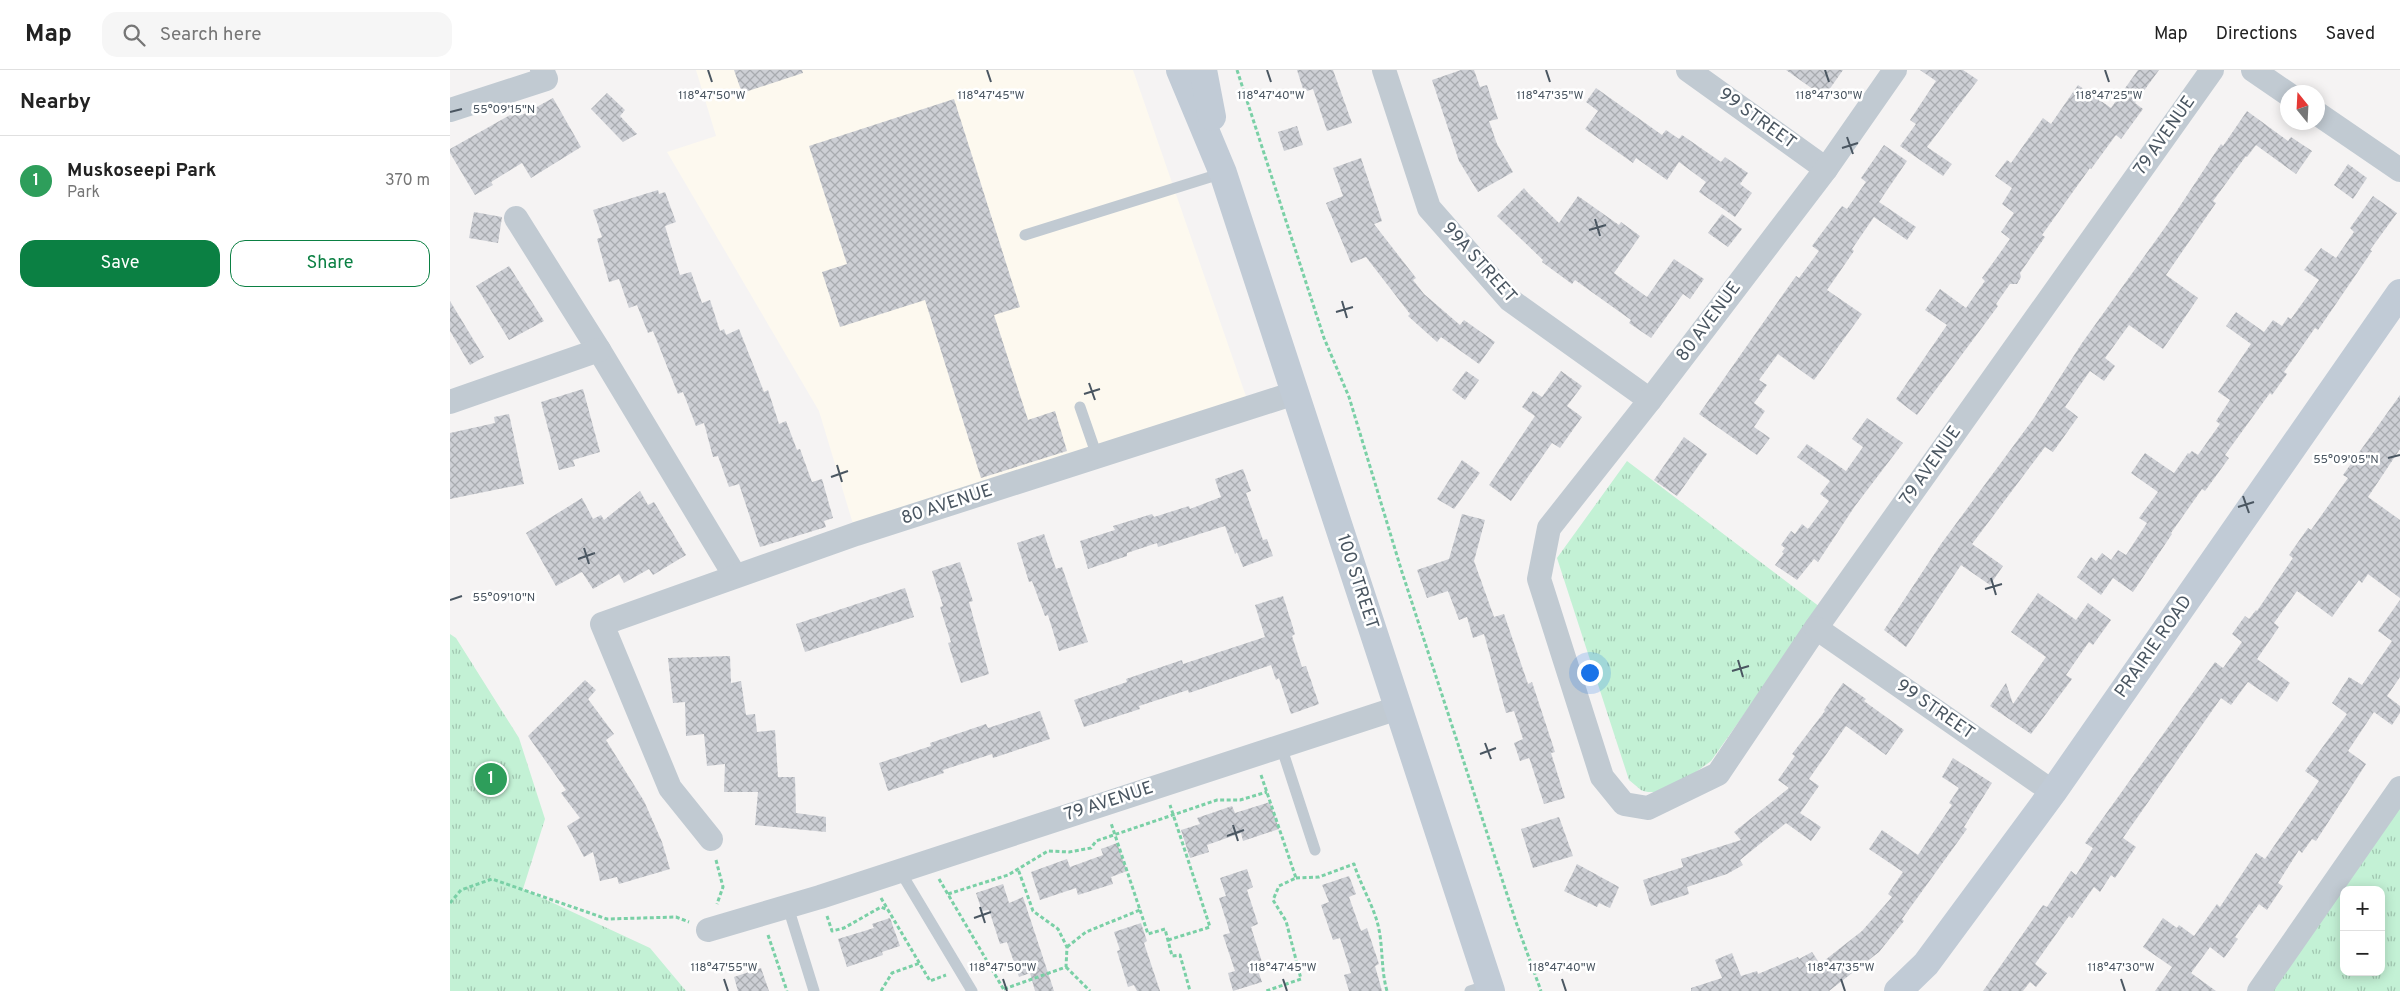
<!DOCTYPE html>
<meta charset="utf-8">
<style>
:root{--surface:#fff;--page:#f6f6f6;--text:#222;--muted:#767676;--line:#e0e0e0;--accent:#0b8043}
body{margin:0;font-family:Overpass,sans-serif;background:var(--page);color:var(--text)}
.controls{position:absolute;right:15px;bottom:15px;display:grid;overflow:hidden;border-radius:10px;box-shadow:0 2px 12px #0003}
.controls button{width:45px;height:45px;display:grid;place-items:center;padding:0;border:0;border-bottom:1px solid var(--line);background:var(--surface);color:var(--text);font:25px sans-serif}
.compass{position:absolute;left:1830px;top:15px;width:45px;height:45px;border-radius:50%;background:var(--surface);box-shadow:0 2px 12px #0003;rotate:342deg}
.you{position:absolute;left:1139px;top:602px;width:18px;height:18px;margin:-12px;border:4px solid #fff;border-radius:50%;background:#1a73e8;box-shadow:0 0 0 8px #1a73e833}
.badge{display:grid;place-items:center;width:32px;height:32px;border-radius:50%;background:var(--accent);color:#fff;font-size:16px;font-weight:700}
.pin{position:absolute;translate:-50% -50%;border:2px solid #fff;box-shadow:0 1px 5px #0006}
.list{margin:0;padding:0;list-style:none}
h2{display:flex;justify-content:space-between;align-items:center;height:65px;margin:0;padding:0 20px;font-size:21px}
h2 small{font-size:16px;font-weight:400;color:var(--muted)}
.list li{display:grid;grid-template-columns:32px 1fr auto;gap:15px;align-items:center;box-sizing:border-box;height:90px;padding:0 20px;border-top:1px solid var(--line)}
.list b{display:block;font-size:19px;white-space:nowrap}
.list p{margin:0;font-size:16px;white-space:nowrap;color:var(--muted)}
.list em{font-size:16px;font-style:normal;color:var(--muted)}
.actions{display:flex;gap:10px;padding:15px 20px}
.actions a{flex:1;padding:11px 0;border:1px solid var(--accent);border-radius:15px;text-align:center;font-size:18px;color:var(--accent)}
.actions .main{background:var(--accent);color:#fff}
.icon{flex:none;width:28px;height:28px;fill:none;stroke:currentColor;stroke-width:2;stroke-linecap:round;stroke-linejoin:round}
.map{position:relative;flex:none;width:1950px;height:921px;overflow:hidden}
header{display:flex;align-items:center;gap:30px;box-sizing:border-box;height:70px;padding:0 25px;background:var(--surface);border-bottom:1px solid var(--line)}
header strong{font-size:24px}
nav{display:flex;gap:28px;margin-inline-start:auto;font-size:18px}
.search{width:350px;height:45px;background:var(--page);display:flex;align-items:center;gap:12px;box-sizing:border-box;padding:0 18px;border-radius:15px;color:var(--muted);font-size:19px}
main{display:flex}
aside{flex:1;background:var(--surface)}
.map>svg:first-child{display:block}
.commercial{fill:#fdf9ef}
.park{fill:url(#park-tufts);fill-rule:evenodd}
.building{fill:url(#building-cross-hatch)}
.lines{fill:none;stroke-linecap:round;stroke-linejoin:round}
.path{stroke:#7ad0a6;stroke-width:3;stroke-dasharray:4 2.5;stroke-linecap:butt}
.lane{stroke:#c1cad2;stroke-width:11}
.street{stroke:#c1cad2;stroke-width:24}
.secondary{stroke:#c1cbd6;stroke-width:28}
.ticks{fill:none;stroke:#4a5661;stroke-width:2}
.labels{text-anchor:middle;dominant-baseline:central;stroke-width:5;stroke-linejoin:round;paint-order:stroke}
.street-label{font-size:18px;fill:#4a5661;stroke:#fff}
.ticks-label{font-size:12px;text-anchor:middle;fill:#4a5661;stroke:#fff;stroke-width:5;stroke-linejoin:round;paint-order:stroke}
</style>
<header>
<strong>Map</strong>
<div class="search"><svg class="icon" aria-label="search" viewBox="0 0 24 24"><circle cx="10" cy="10" r="6"/><path d="M15 15l6 6"/></svg>Search here</div>
<nav><a>Map</a><a>Directions</a><a>Saved</a></nav>
</header>
<main>
<aside>
<h2>Nearby<small></small></h2>
<ul class="list">
<li><span class="badge" style="background:#2e9e5b">1</span><div><b>Muskoseepi Park</b><p>Park</p></div><em>370 m</em></li>
</ul>
<div class="actions"><a class="main">Save</a><a>Share</a></div>
</aside>
<div class="map">
<svg width="1950" height="921" viewBox="0 0 1950 921">
<defs>
<pattern id="park-tufts" width="24" height="20" patternUnits="userSpaceOnUse" patternTransform="scale(1.25)"><rect width="24" height="20" fill="#c3f1d5"/><path d="M3 7l-1-3M5 7V3M7 7l1-3M15 17l-1-3M17 17v-4M19 17l1-3" fill="none" stroke="#a0c6b0"/></pattern>
<pattern id="building-cross-hatch" width="8" height="8" patternUnits="userSpaceOnUse" patternTransform="scale(1.25)"><rect width="8" height="8" fill="#cdcfd5"/><path d="M0 0l8 8M0 8l8-8" fill="none" stroke="#a8abb0"/></pattern>
</defs>
<rect width="100%" height="100%" fill="#f5f3f3"/>
<polygon class="commercial" points="246,0 683,0 800,338 406,464 369,341 217,82 266,66"/>
<g class="park">
<path d="M1177 391 1370 537 1261 691C1246 702 1211 730 1191 720 1187 717 1183 713 1179 710L1107 488Z"/>
<polygon points="0,564 6,568 69,668 95,749 73,819 200,878 236,921 0,921"/>
<path d="M1950 718V921H1809ZM1894 820H1931V902H1894Z"/>
</g>
<g class="building">
<polygon points="284,0 352,0 353,3 292,23"/>
<polygon points="847,0 883,0 902,53 877,61 863,19 854,22"/>
<polygon points="1011,0 1024,0 1030,17 1037,15 1048,49 1039,51 1047,74 1063,102 1028,122 1009,91 982,10"/>
<polygon points="1336,0 1393,0 1374,27"/>
<polygon points="1470,0 1513,0 1528,10 1477,77 1502,94 1493,106 1450,76 1466,54 1460,50 1486,11"/>
<polygon points="1688,0 1709,0 1685,33 1693,39 1671,69 1666,65 1641,99 1640,98 1592,165 1595,167 1570,203 1571,207 1567,214 1560,214 1546,234 1548,236 1467,345 1446,329 1497,255 1475,240 1490,219 1516,238 1535,211 1532,208 1560,169 1551,162 1564,143 1552,134 1562,118 1545,106 1557,90 1561,93 1593,48 1601,54 1628,15 1661,38"/>
<polygon points="1146,18 1212,65 1216,60 1229,69 1232,65 1271,92 1275,87 1298,103 1290,114 1302,123 1285,147 1249,122 1256,112 1229,92 1217,110 1186,88 1183,93 1135,59 1148,41 1136,32"/>
<polygon points="157,23 175,40 170,46 187,64 173,72 141,39"/>
<polygon points="103,28 131,77 81,108 72,93 41,112 43,115 25,125 0,83 0,79 69,40 72,45"/>
<polygon points="504,29 570,237 544,245 578,350 605,341 617,381 531,408 475,230 390,257 372,202 397,194 359,76"/>
<polygon points="1797,41 1838,71 1841,67 1862,81 1846,104 1806,75 1797,87 1796,86 1763,131 1766,133 1716,205 1748,228 1727,259 1713,279 1679,255 1655,288 1665,296 1654,311 1640,301 1615,337 1628,347 1603,382 1595,377 1522,474 1553,496 1540,515 1511,495 1456,577 1434,560 1491,474 1584,348 1632,273 1724,145 1771,74 1773,76"/>
<polygon points="847,56 853,75 834,81 828,62"/>
<polygon points="1434,75 1457,91 1429,132 1466,157 1457,170 1424,147 1402,179 1404,181 1377,220 1412,244 1364,310 1328,284 1309,310 1317,315 1304,333 1315,341 1304,357 1320,368 1307,385 1249,344 1346,206 1349,208 1369,181 1362,176 1392,136 1397,139 1416,112 1411,108"/>
<polygon points="911,88 932,151 924,154 966,208 963,210 974,224 1010,255 1014,250 1045,272 1029,294 991,267 987,272 958,246 960,244 916,187 901,193 876,133 893,126 883,98"/>
<polygon points="1898,94 1917,108 1903,129 1884,115"/>
<polygon points="1074,118 1078,123 1109,153 1128,126 1169,155 1171,152 1190,166 1164,203 1197,227 1224,189 1254,209 1240,229 1233,224 1201,268 1179,253 1181,250 1125,210 1122,214 1092,192 1093,190 1047,146"/>
<polygon points="208,120 209,124 215,122 226,152 215,156 230,205 241,202 252,233 260,230 270,261 274,259 276,265 289,259 314,322 318,320 329,354 336,351 347,380 350,379 362,412 372,409 383,448 374,451 376,457 310,477 289,414 279,417 268,386 263,387 254,353 246,356 233,322 228,324 203,261 198,263 187,235 179,238 169,209 159,212 147,169 152,167 143,140"/>
<polygon points="1923,126 1947,143 1920,180 1922,181 1890,228 1868,260 1865,258 1834,302 1837,304 1822,325 1820,323 1775,385 1779,388 1755,421 1752,419 1721,463 1722,464 1683,522 1663,508 1651,525 1627,507 1641,487 1646,491 1652,483 1661,490 1668,480 1676,485 1697,453 1689,448 1708,422 1681,403 1695,383 1724,403 1738,383 1739,384 1742,381 1748,385 1770,354 1766,351 1780,330 1768,322 1801,274 1776,256 1786,242 1814,262 1823,250 1832,256 1838,247 1841,249 1869,210 1854,200 1871,178 1886,188 1904,162 1900,158"/>
<polygon points="24,142 52,147 48,173 19,168"/>
<polygon points="1272,144 1292,159 1278,177 1258,163"/>
<polygon points="59,196 94,251 59,270 26,216"/>
<polygon points="0,231 34,287 20,295 0,261"/>
<polygon points="1016,301 1029,310 1015,330 1002,320"/>
<polygon points="1111,301 1132,316 1117,336 1132,347 1110,378 1102,373 1061,431 1039,415 1085,346 1072,337 1083,321 1092,327"/>
<polygon points="133,319 150,382 123,390 125,396 109,400 91,332"/>
<polygon points="1950,325 1950,379 1918,427 1950,450 1950,528 1918,504 1912,513 1909,510 1882,547 1847,521 1824,553 1829,557 1807,589 1840,613 1827,632 1798,612 1781,635 1771,628 1673,768 1686,777 1665,808 1661,805 1650,822 1644,817 1622,848 1619,846 1585,894 1597,903 1586,917 1580,912 1573,921 1533,921 1593,835 1597,837 1621,801 1626,805 1643,778 1635,773 1765,592 1773,598 1792,572 1782,564 1795,546 1799,549 1806,540 1807,541 1843,488 1839,485 1858,458 1861,460 1898,408 1893,405"/>
<polygon points="59,344 74,414 0,429 0,363 45,353 44,347"/>
<polygon points="1417,348 1453,373 1405,436 1368,492 1364,489 1347,510 1325,495 1334,483 1332,482 1335,478 1331,475 1341,461 1345,464 1352,454 1358,459 1379,431 1370,424 1380,411 1347,387 1357,374 1396,401 1413,377 1402,369"/>
<polygon points="1234,367 1257,384 1227,426 1204,410"/>
<polygon points="1012,390 1030,403 1004,439 987,429"/>
<polygon points="793,399 801,421 796,423 813,470 817,469 823,486 793,497 787,482 785,484 775,456 708,477 707,473 677,483 677,486 638,499 630,471 665,460 663,456 702,444 704,447 739,436 740,439 771,427 765,409"/>
<polygon points="190,421 198,435 204,432 236,485 203,505 199,499 174,513 169,504 143,519 132,502 106,516 76,463 132,428 143,449 151,445 154,450"/>
<polygon points="1012,444 1035,450 1024,491 1044,547 1054,544 1078,614 1082,612 1105,682 1101,683 1115,728 1094,734 1080,690 1079,688 1070,691 1064,673 1073,669 1064,641 1056,643 1034,564 1023,568 1017,547 1009,550 998,521 977,528 967,500 999,489"/>
<polygon points="594,464 606,499 612,497 638,572 609,581 598,545 595,546 582,511 579,512 567,473"/>
<polygon points="510,492 523,531 519,532 539,604 511,613 498,573 501,572 490,537 493,536 482,501"/>
<polygon points="455,518 464,547 355,582 346,554"/>
<polygon points="1588,523 1626,550 1638,533 1661,550 1643,575 1639,572 1616,605 1622,609 1581,664 1540,636 1556,613 1563,634 1596,587 1561,562"/>
<polygon points="833,526 845,564 842,566 852,597 856,596 869,634 841,644 829,608 826,610 821,595 739,623 738,620 689,636 690,639 634,657 624,630 677,612 676,609 732,590 733,594 815,567 805,535"/>
<polygon points="1950,530 1950,607 1937,626 1950,636 1950,643 1942,655 1924,642 1898,681 1916,694 1866,771 1862,769 1852,783 1849,780 1828,813 1833,816 1817,840 1809,834 1785,867 1788,869 1774,888 1760,877 1741,903 1766,921 1705,921 1722,897 1693,877 1713,848 1727,858 1729,855 1744,866 1767,834 1770,837 1806,783 1815,789 1869,711 1855,701 1897,644 1882,633 1899,607 1912,615 1942,571 1928,561"/>
<polygon points="280,586 281,613 291,611 296,645 305,644 307,662 325,660 328,707 345,707 346,743 376,747 376,762 305,755 308,722 274,722 275,694 257,696 254,664 236,666 235,632 223,633 218,588"/>
<polygon points="135,610 146,620 138,629 164,664 156,670 194,731 212,772 220,799 169,814 167,807 150,811 143,782 134,787 117,756 130,748 111,723 116,720 78,666"/>
<polygon points="1393,613 1416,629 1414,631 1454,660 1436,685 1396,656 1359,709 1369,716 1350,743 1371,757 1361,771 1336,753 1290,790 1293,795 1277,804 1237,817 1239,824 1201,836 1193,810 1233,797 1231,789 1291,770 1284,762 1339,718 1328,710 1345,686 1342,684 1375,641 1374,640"/>
<polygon points="590,641 600,669 543,688 542,684 493,700 494,703 438,721 429,693 481,676 480,673 536,654 538,658"/>
<polygon points="1503,688 1542,713 1514,757 1517,759 1452,849 1454,851 1429,882 1379,921 1241,921 1241,918 1272,908 1265,890 1282,883 1291,906 1307,901 1308,904 1348,887 1349,889 1362,882 1370,894 1412,861 1442,827 1438,824 1453,802 1419,779 1432,760 1468,785 1502,735 1499,733 1509,718 1492,707"/>
<polygon points="820,732 829,759 793,771 791,763 757,775 759,782 740,788 731,760 750,754 747,748 782,736 785,743"/>
<polygon points="1109,747 1123,786 1083,798 1071,759"/>
<polygon points="667,773 677,801 661,807 663,814 628,825 626,818 590,830 581,802 617,789 620,797 653,785 651,779"/>
<polygon points="1127,794 1169,817 1160,838 1149,833 1147,837 1114,821"/>
<polygon points="797,799 803,817 797,820 808,854 801,857 812,892 806,895 812,912 783,921 778,903 785,901 773,865 780,863 769,828 776,826 770,808"/>
<polygon points="899,806 906,824 899,827 911,861 917,858 929,894 925,896 932,921 899,921 894,905 901,903 890,868 883,870 871,835 879,832 872,815"/>
<polygon points="553,814 559,833 573,827 604,921 585,921 580,903 569,907 557,872 550,874 539,840 532,841 526,823"/>
<polygon points="440,848 450,876 432,882 433,885 397,897 388,869 424,858 422,854"/>
<polygon points="691,853 697,871 694,873 710,921 687,921 684,915 678,917 667,881 670,880 664,862"/>
<polygon points="311,898 319,921 288,921 284,907"/>
</g>
<g class="lines">
<g class="path">
<polyline points="787,0 874,268 899,327 951,499 1066,852 1091,921"/>
<polyline points="811,705 846,808 829,816 823,830 836,851 851,909 816,921"/>
<polyline points="266,790 273,817 267,834"/>
<path d="M846 808 869 807 904 794C910 813 920 830 926 848 934 872 930 897 937 921"/>
<polyline points="489,809 554,920"/>
<polyline points="498,824 558,805 598,781 619,782 641,778 646,771 767,730 790,730 817,722"/>
<polyline points="431,828 480,911 496,905"/>
<polyline points="0,833 11,820 42,809 157,849 226,847 239,852"/>
<polyline points="690,840 698,864 715,859 722,886 730,885 740,921"/>
<polyline points="377,846 382,861 394,858 431,837 438,840"/>
<polyline points="318,865 337,921"/>
<polyline points="718,870 760,857 720,735"/>
<polyline points="617,877 636,862 690,840 661,753"/>
<polyline points="616,897 640,921"/>
<polyline points="554,919 616,897 617,877 608,859 583,841 568,799"/>
<polyline points="431,921 442,903 470,893"/>
</g>
<g class="lane">
<polyline points="575,165 773,103"/>
<polyline points="630,337 647,386"/>
<polyline points="831,676 865,780"/>
<polyline points="450,801 522,921"/>
<polyline points="338,837 364,921"/>
<polyline points="1020,921 1039,915"/>
</g>
<g class="street">
<polyline points="934,0 979,138 1060,230 1200,330"/>
<polyline points="1238,0 1376,99"/>
<polyline points="1445,0 1376,99 1200,330 1099,458 1089,509 1152,707 1174,734 1198,738 1268,704 1366,558 1762,0"/>
<polyline points="1803,0 1838,24"/>
<polyline points="0,40 96,9 92,0"/>
<polyline points="1868,44 1950,100"/>
<polyline points="66,148 149,280 285,506"/>
<polyline points="0,332 149,280"/>
<polyline points="1366,558 1603,722"/>
<polyline points="261,769 220,718 152,554 406,464 845,323"/>
<polyline points="258,860 370,827 948,638"/>
<polyline points="1809,921 1950,718"/>
</g>
<g class="secondary">
<polyline points="730,0 773,103 1041,921"/>
<polyline points="753,0 762,47"/>
<polyline points="1448,921 1476,894 1603,722 1950,223"/>
</g>
</g>
<path class="ticks" d="M258 0 262 12M537 0 541 12M817 0 821 12M1096 0 1100 12M1375 0 1379 12M1655 0 1659 12M0 42 12 39M1397 67 1403 84M1392 78 1408 73M1145 149 1150 166M1139 160 1156 155M892 231 897 248M886 242 903 237M639 313 645 330M634 324 650 319M1938 388 1950 385M387 395 392 412M381 407 398 401M1793 426 1799 443M1788 437 1804 432M134 478 139 494M128 489 145 483M1541 508 1546 525M1535 519 1552 514M0 530 12 526M1288 590 1293 607M1282 601 1299 596M1035 673 1041 689M1030 684 1046 678M783 755 788 771M777 766 794 760M530 837 535 853M524 848 541 842M274 909 278 921M553 909 557 921M833 909 837 921M1112 909 1116 921M1391 909 1395 921M1671 909 1675 921"/>
<g class="labels">
<g class="street-label">
<text transform="translate(1307 49) rotate(36)">99 STREET</text>
<text transform="translate(1715 66) rotate(-55)">79 AVENUE</text>
<text transform="translate(1029 193) rotate(48)">99A STREET</text>
<text transform="translate(1259 252) rotate(-53)">80 AVENUE</text>
<text transform="translate(1481 396) rotate(-55)">79 AVENUE</text>
<text transform="translate(497 435) rotate(-18)">80 AVENUE</text>
<text transform="translate(907 512) rotate(72)">100 STREET</text>
<text transform="translate(1704 577) rotate(-55)">PRAIRIE ROAD</text>
<text transform="translate(1485 640) rotate(35)">99 STREET</text>
<text transform="translate(659 732) rotate(-18)">79 AVENUE</text>
</g>
</g>
<g class="ticks-label">
<text x="262" y="29">118°47'50"W</text>
<text x="541" y="29">118°47'45"W</text>
<text x="821" y="29">118°47'40"W</text>
<text x="1100" y="29">118°47'35"W</text>
<text x="1379" y="29">118°47'30"W</text>
<text x="1659" y="29">118°47'25"W</text>
<text x="54" y="43">55°09'15"N</text>
<text x="1896" y="393">55°09'05"N</text>
<text x="54" y="531">55°09'10"N</text>
<text x="274" y="901">118°47'55"W</text>
<text x="553" y="901">118°47'50"W</text>
<text x="833" y="901">118°47'45"W</text>
<text x="1112" y="901">118°47'40"W</text>
<text x="1391" y="901">118°47'35"W</text>
<text x="1671" y="901">118°47'30"W</text>
</g>
</svg>
<div class="controls">
<button>+</button>
<button>−</button>
</div>
<svg class="compass" viewBox="-18 -18 36 36"><path d="M0-13l5 13h-10z" fill="#e53935"/><path d="M0 13l5-13h-10z" fill="#767676"/></svg>
<div class="you"></div>
<div class="pin badge" style="left:41px;top:709px;background:#2e9e5b">1</div>
</div>
</main>
